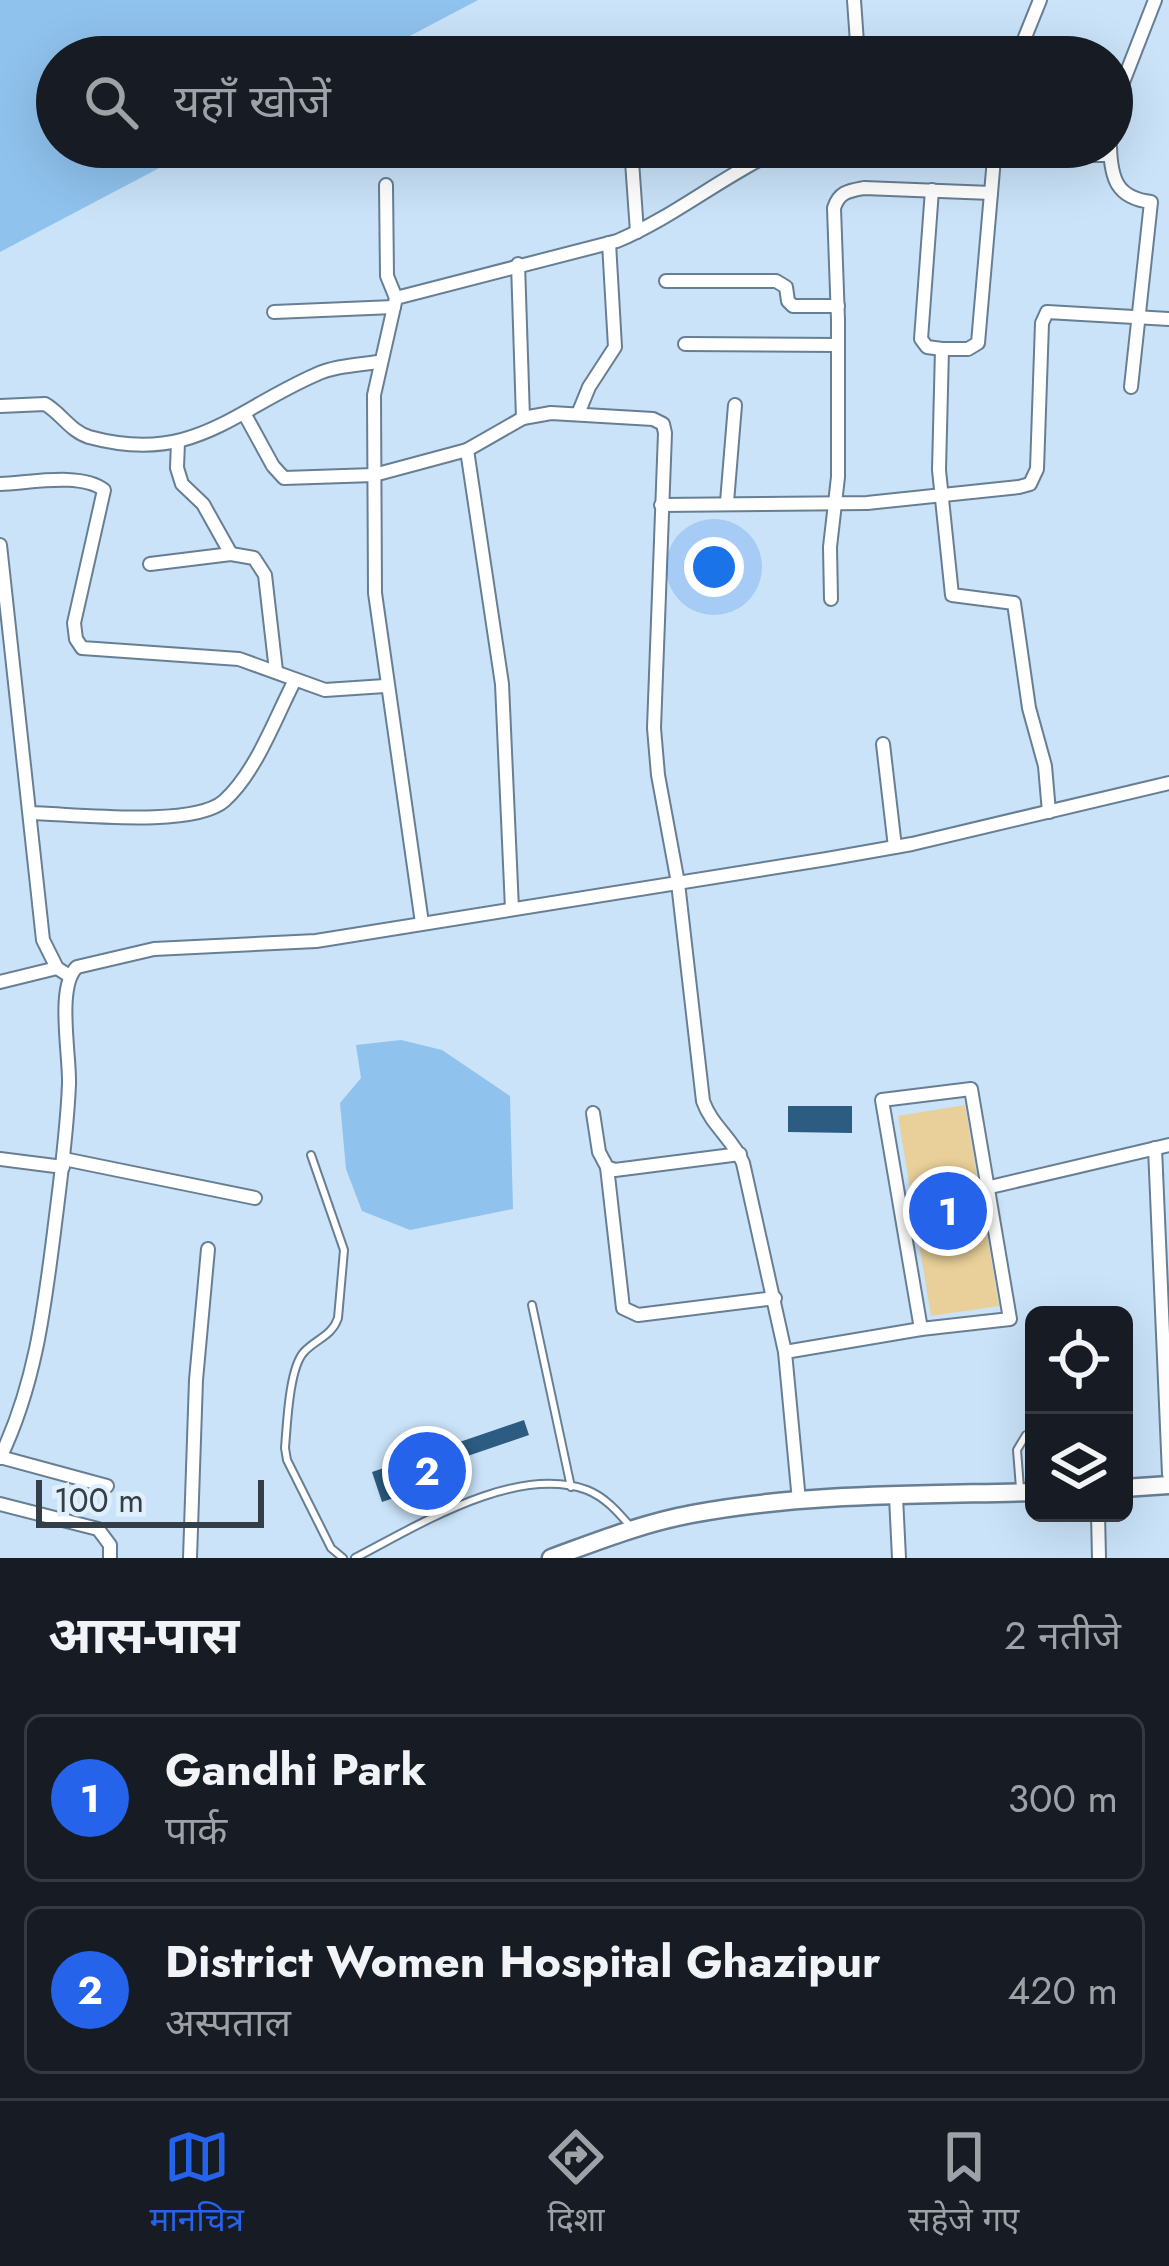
<!DOCTYPE html>
<html lang="hi">
<meta charset="utf-8">
<style>
:root{--surface:#171b24;--page:#20242c;--text:#f1f3f6;--muted:#9ea1a6;--line:#363941;--accent:#2563eb}
body{margin:0;font-family:Jost,"Noto Sans Devanagari",sans-serif;background:var(--page);color:var(--text)}
.controls{position:absolute;right:36px;bottom:36px;display:grid;overflow:hidden;border-radius:18px;box-shadow:0 12px 48px #0002}
.controls button{width:108px;height:108px;display:grid;place-items:center;padding:0;border:0;border-bottom:3px solid var(--line);background:var(--surface);color:var(--text);font:60px sans-serif}
.scale{position:absolute;left:36px;bottom:30px;width:228px;box-sizing:border-box;padding-left:12px;border:6px solid #343e46;border-top:0;font-size:33px;line-height:42px;white-space:nowrap;color:#343e46;-webkit-text-stroke:9px #e0effc;paint-order:stroke}
.you{position:absolute;left:714px;top:567px;width:42px;height:42px;margin:-30px;border:9px solid #fff;border-radius:50%;background:#1a73e8;box-shadow:0 0 0 18px #1a73e833}
.badge{display:grid;place-items:center;width:78px;height:78px;border-radius:50%;background:var(--accent);color:#fff;font-size:39px;font-weight:700}
.pin{position:absolute;translate:-50% -50%;border:6px solid #fff;box-shadow:0 3px 12px #0006}
.list{margin:0;padding:0;list-style:none}
h2{display:flex;justify-content:space-between;align-items:center;height:156px;margin:0;padding:0 48px;font-size:51px}
h2 small{font-size:39px;font-weight:400;color:var(--muted)}
.list li{display:grid;grid-template-columns:78px 1fr auto;gap:36px;align-items:center;box-sizing:border-box;height:168px;margin:0 24px 24px;padding:0 24px;border:3px solid var(--line);border-radius:18px}
.list b{display:block;font-size:45px;white-space:nowrap}
.list p{margin:0;font-size:39px;white-space:nowrap;color:var(--muted)}
.list em{font-size:39px;font-style:normal;color:var(--muted)}
.icon{flex:none;width:66px;height:66px;fill:none;stroke:currentColor;stroke-width:2;stroke-linecap:round;stroke-linejoin:round}
.map{position:relative;flex:none;width:1169px;height:1558px;overflow:hidden}
.search{position:absolute;background:var(--surface);box-shadow:0 12px 48px #0002;left:36px;right:36px;top:36px;height:132px;display:flex;align-items:center;gap:30px;box-sizing:border-box;padding:0 42px;border-radius:66px;color:var(--muted);font-size:45px}
.sheet{height:540px;background:var(--surface)}
nav{display:flex;justify-content:space-around;align-items:center;box-sizing:border-box;height:168px;border-top:3px solid var(--line);background:var(--surface);font-size:33px;color:var(--muted)}
nav a{display:grid;justify-items:center;gap:6px}
nav .on{color:var(--accent)}
.map>svg:first-child{display:block}
.green{fill:#e9cf99}
.water{fill:#8fc2ed}
.building{fill:#2c5c82}
.lines{fill:none;stroke-linecap:round;stroke-linejoin:round}
.service-casing{stroke:#687e92;stroke-width:10}
.minor-casing{stroke:#687e92;stroke-width:16}
.tertiary-casing{stroke:#687e92;stroke-width:21}
.service{stroke:#fff;stroke-width:6}
.minor{stroke:#fff;stroke-width:12}
.tertiary{stroke:#fff;stroke-width:16}
</style>
<div class="map">
<svg width="1169" height="1558" viewBox="0 0 1169 1558">
<rect width="100%" height="100%" fill="#cae3f9"/>
<polygon class="green" points="965,1105 999,1306 931,1316 898,1116"/>
<g class="water">
<polygon points="0,0 478,0 370,57 57,57 57,147 199,147 0,252"/>
<polygon points="401,1040 442,1050 510,1096 513,1209 410,1230 362,1211 346,1169 340,1103 361,1078 356,1045"/>
</g>
<g class="building">
<polygon points="788,1106 852,1106 852,1133 788,1132"/>
<polygon points="524,1420 529,1435 453,1461 458,1476 382,1502 372,1472"/>
</g>
<g class="lines">
<defs>
<g id="service">
<path d="M311 1155 344 1250 338 1318C332 1336 316 1339 304 1352 289 1368 287 1425 285 1448L287 1460 331 1548 343 1558"/>
<polyline points="532,1305 571,1487"/>
<polyline points="1020,1488 1017,1450 1026,1435 1034,1433"/>
<path d="M355 1558C417 1526 515 1464 587 1490 605 1497 618 1512 630 1526"/>
</g>
<g id="minor">
<polyline points="854,0 858,57"/>
<polyline points="1017,57 1040,0"/>
<polyline points="1112,136 1118,95 1155,0"/>
<polyline points="631,147 637,232"/>
<polyline points="995,147 978,343 968,349 942,349 939,470 952,595 1014,603 1029,708 1045,766 1049,812"/>
<polyline points="1047,147 1056,155 1110,155"/>
<path d="M1110 147C1111 179 1117 198 1151 202L1131 387"/>
<polyline points="386,185 387,276 396,298"/>
<polyline points="932,190 921,339 927,347 942,349"/>
<polyline points="518,264 523,418"/>
<polyline points="666,281 776,281 786,287 788,301 793,306 838,306"/>
<polyline points="274,312 394,307"/>
<polyline points="685,344 838,345"/>
<path d="M0 406 45 404C61 413 70 431 89 437 192 465 231 412 315 375 334 366 357 365 378 362"/>
<polyline points="244,413 273,466 284,478 374,475 467,450"/>
<polyline points="578,414 589,387 615,347 609,243"/>
<polyline points="178,442 177,468 182,484 203,504 231,554"/>
<path d="M0 484C29 483 81 472 104 490L74 623 76 639 82 648 239 659 325 690 385 686"/>
<polyline points="727,502 735,405"/>
<polyline points="661,505 867,503 1019,487 1030,484 1037,469 1042,323 1047,312 1169,319"/>
<polyline points="0,545 43,940 57,968 68,975"/>
<polyline points="150,564 231,554 254,558 265,575 276,671"/>
<path d="M831 599 830 547 838 477V320L834 208C839 192 848 191 864 188L991 193"/>
<polyline points="883,744 895,847"/>
<path d="M30 813C74 814 193 828 224 801 257 771 275 718 295 680"/>
<path d="M512 909 502 684 467 450 523 418 551 413 653 419 663 424 665 433 654 728 658 775 678 883 703 1101C711 1125 733 1139 743 1163L785 1352"/>
<path d="M422 923 375 593 374 395 396 298 617 241C676 216 725 174 784 147"/>
<polyline points="0,982 57,968"/>
<polygon points="971,1089 1010,1319 921,1329 882,1100"/>
<polyline points="593,1113 599,1152 607,1167 615,1170 740,1154"/>
<polyline points="1155,1148 1169,1474"/>
<polyline points="0,1159 63,1167"/>
<polyline points="64,1159 255,1198"/>
<polyline points="607,1167 623,1308 638,1315 775,1298"/>
<polyline points="986,1188 1169,1145"/>
<polyline points="0,1457 107,1486"/>
<path d="M0 1458C35 1385 44 1311 54 1232 60 1183 67 1134 69 1084 70 1055 56 986 77 967L154 949 316 941 827 859 912 844 1169 783"/>
<polyline points="896,1497 899,1558"/>
<polyline points="799,1501 785,1352 921,1329"/>
<polyline points="0,1504 98,1529 110,1545 110,1558"/>
<polyline points="1098,1513 1099,1558"/>
<polyline points="190,1558 196,1380 208,1249"/>
</g>
<g id="tertiary">
<polyline points="1124,1488 1169,1485"/>
<path d="M551 1558C598 1541 643 1523 692 1514 803 1493 921 1495 1034 1492"/>
</g>
</defs>
<use href="#service" class="service-casing"/>
<use href="#minor" class="minor-casing"/>
<use href="#tertiary" class="tertiary-casing"/>
<use href="#service" class="service"/>
<use href="#minor" class="minor"/>
<use href="#tertiary" class="tertiary"/>
</g>
</svg>
<div class="controls">
<button><svg class="icon" aria-label="locate" viewBox="0 0 24 24"><circle cx="12" cy="12" r="6"/><path d="M12 2v4M12 18v4M2 12h4M18 12h4"/></svg></button>
<button><svg class="icon" aria-label="layers" viewBox="0 0 24 24"><path d="M12 4l9 5-9 5-9-5zM3 14l9 5 9-5"/></svg></button>
</div>
<div class="scale">100 m</div>
<div class="you"></div>
<div class="pin badge" style="left:948px;top:1211px">1</div>
<div class="pin badge" style="left:427px;top:1471px">2</div>
<div class="search"><svg class="icon" aria-label="search" viewBox="0 0 24 24"><circle cx="10" cy="10" r="6"/><path d="M15 15l6 6"/></svg>यहाँ खोजें</div>
</div>
<section class="sheet">
<h2>आस-पास<small>2 नतीजे</small></h2>
<ul class="list">
<li><span class="badge">1</span><div><b>Gandhi Park</b><p>पार्क</p></div><em>300 m</em></li>
<li><span class="badge">2</span><div><b>District Women Hospital Ghazipur</b><p>अस्पताल</p></div><em>420 m</em></li>
</ul>
</section>
<nav>
<a class="on"><svg class="icon" aria-label="map" viewBox="0 0 24 24"><path d="M3 6l6-2 6 2 6-2v14l-6 2-6-2-6 2zM9 4v14M15 6v14"/></svg>मानचित्र</a>
<a><svg class="icon" aria-label="directions" viewBox="0 0 24 24"><path d="M12 3l9 9-9 9-9-9zM9 14v-3h6M13 9l2 2-2 2"/></svg>दिशा</a>
<a><svg class="icon" aria-label="saved" viewBox="0 0 24 24"><path d="M7 4h10v16l-5-4-5 4z"/></svg>सहेजे गए</a>
</nav>
